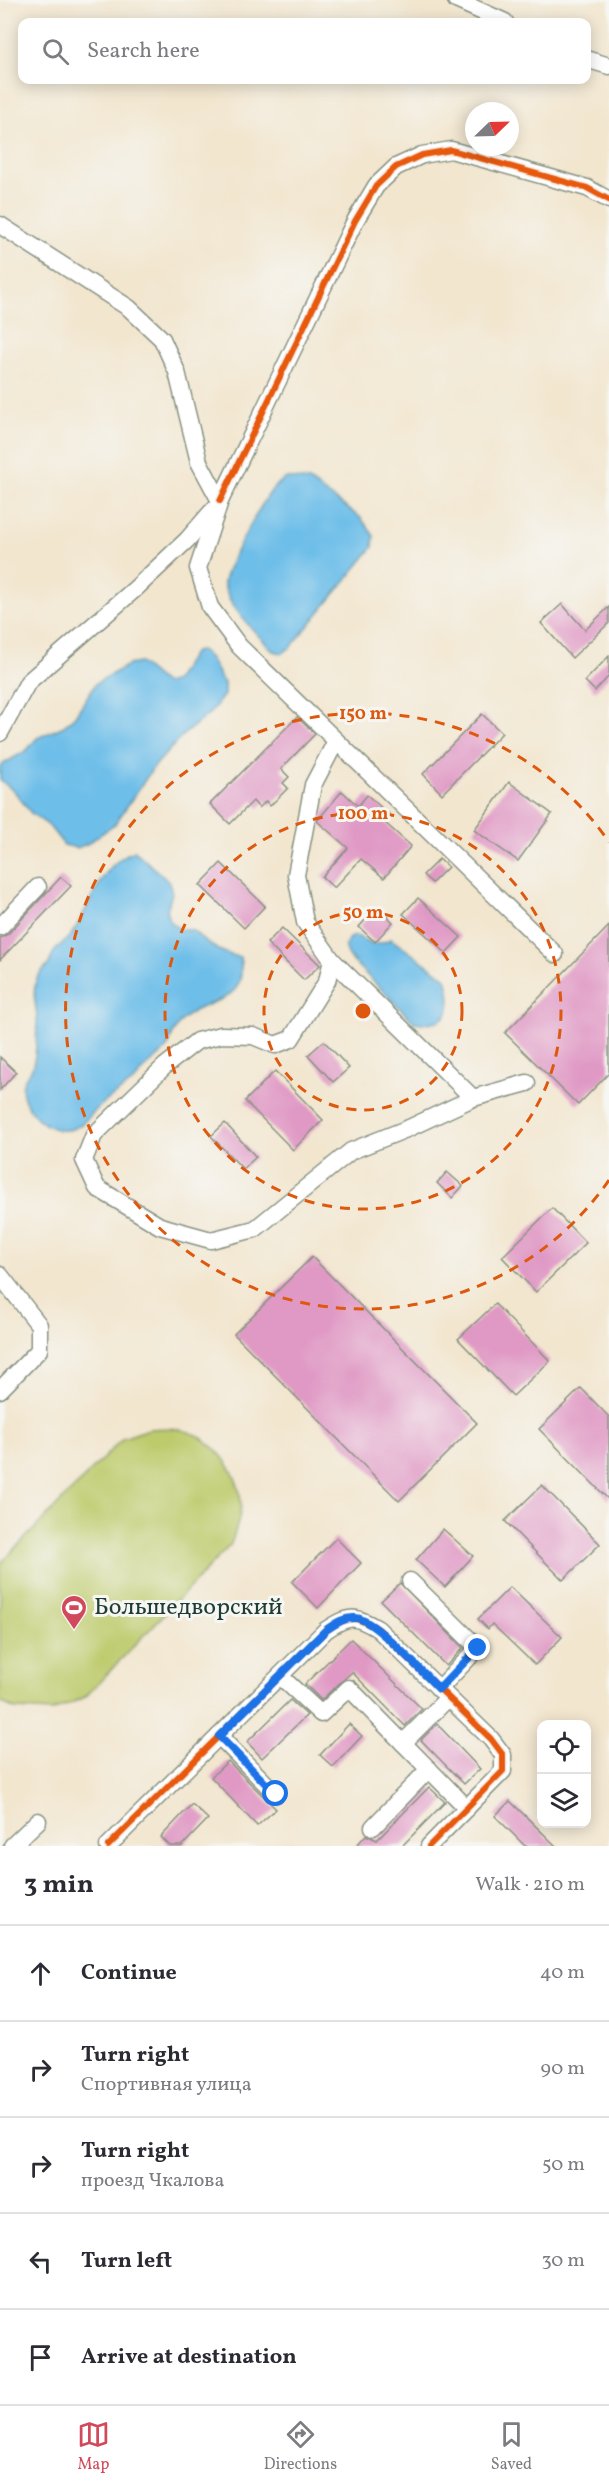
<!DOCTYPE html>
<meta charset="utf-8">
<style>
:root{--surface:#fff;--page:#f7f7f7;--text:#2b2b33;--muted:#7c7c81;--line:#e1e1e2;--accent:#d1495b}
body{margin:0;font-family:Vollkorn,serif;background:var(--page);color:var(--text)}
.controls{position:absolute;right:18px;bottom:18px;display:grid;overflow:hidden;border-radius:12px;box-shadow:0 3px 15px #0003}
.controls button{width:54px;height:54px;display:grid;place-items:center;padding:0;border:0;border-bottom:2px solid var(--line);background:var(--surface);color:var(--text);font:30px sans-serif}
.compass{position:absolute;left:465px;top:102px;width:54px;height:54px;border-radius:50%;background:var(--surface);box-shadow:0 3px 15px #0003;rotate:67deg}
.stop{position:absolute;width:18px;height:18px;margin:-14px;border:4px solid #1a73e8;border-radius:50%;background:#fff}
.stop.end{background:#1a73e8;border-color:#fff;box-shadow:0 2px 6px #0008}
.list{margin:0;padding:0;list-style:none}
h2{display:flex;justify-content:space-between;align-items:center;height:78px;margin:0;padding:0 24px;font-size:26px}
h2 small{font-size:20px;font-weight:400;color:var(--muted)}
.list li{display:grid;grid-template-columns:39px 1fr auto;gap:18px;align-items:center;box-sizing:border-box;height:96px;padding:0 24px;border-top:2px solid var(--line)}
.list b{display:block;font-size:22px;white-space:nowrap}
.list p{margin:0;font-size:20px;white-space:nowrap;color:var(--muted)}
.list em{font-size:20px;font-style:normal;color:var(--muted)}
.icon{flex:none;width:33px;height:33px;fill:none;stroke:currentColor;stroke-width:2;stroke-linecap:round;stroke-linejoin:round}
.map{position:relative;flex:none;width:609px;height:1846px;overflow:hidden}
.search{position:absolute;background:var(--surface);box-shadow:0 3px 15px #0003;left:18px;right:18px;top:18px;height:66px;display:flex;align-items:center;gap:15px;box-sizing:border-box;padding:0 21px;border-radius:12px;color:var(--muted);font-size:22px}
.sheet{height:558px;background:var(--surface)}
nav{display:flex;justify-content:space-around;align-items:center;box-sizing:border-box;height:84px;border-top:2px solid var(--line);background:var(--surface);font-size:16px;color:var(--muted)}
nav a{display:grid;justify-items:center;gap:3px}
nav .on{color:var(--accent)}
.map>svg:first-child{display:block}
.green{fill:#becb6c;stroke:#6e8450;stroke-width:1.5}
.water{fill:#6dbee9;stroke:#467e8e;stroke-width:1.5}
.building{fill:#e099c5}
.lines{fill:none;stroke-linecap:round;stroke-linejoin:round}
.minor-casing{stroke:#889282;stroke-width:19}
.minor{stroke:#fff;stroke-width:16}
.cycleway-casing{stroke:#f6f6f2;stroke-width:10}
.cycleway{stroke:#e8590c;stroke-width:6}
.route{stroke:#1a73e8;stroke-width:8}
.ring{fill:none;stroke:#de580e;stroke-width:3;stroke-dasharray:10 8}
.labels{text-anchor:middle;dominant-baseline:central;stroke-width:6;stroke-linejoin:round;paint-order:stroke}
.poi-label{font-size:24px;fill:#1f3d34;stroke:#f6f6f2;text-anchor:start}
.centre{fill:#de580e;stroke:#f6f6f2;stroke-width:3}
.ring-label{font-size:18px;text-anchor:middle;font-weight:bold;fill:#de580e;stroke:#f6f6f2;stroke-width:6;stroke-linejoin:round;paint-order:stroke}
</style>
<div class="map">
<svg width="609" height="1846" viewBox="0 0 609 1846">
<rect width="100%" height="100%" fill="#f6f6f2"/>
<filter id="ink" filterUnits="userSpaceOnUse"><feTurbulence type="fractalNoise" baseFrequency=".0167" numOctaves="2"/><feDisplacementMap in="SourceGraphic" scale="12" xChannelSelector="R" yChannelSelector="G"/><feConvolveMatrix kernelMatrix="1 2 1 2 8 2 1 2 1" color-interpolation-filters="sRGB"/></filter>
<filter id="wash" filterUnits="userSpaceOnUse"><feTurbulence type="fractalNoise" baseFrequency=".008" numOctaves="4" result="noise"/><feDisplacementMap in="SourceGraphic" scale="24" xChannelSelector="R" yChannelSelector="G"/><feGaussianBlur stdDeviation="1.35" result="paint"/><feColorMatrix in="noise" values="0 0 0 0 0 0 0 0 0 0 0 0 0 0 0 0 0 1.4 0 .05"/><feComposite in="paint" operator="in"/></filter>
<g filter="url(#wash)">
<rect width="100%" height="100%" fill="#f2e6cf"/>
<path class="green" d="M149 1429C158 1429 168 1427 177 1429 212 1435 239 1469 241 1504 241 1518 235 1531 231 1544L85 1697 53 1711 15 1709 0 1702V1564L123 1438Z"/>
<g class="water">
<path d="M286 478 309 481 361 518 374 536 373 547 291 647 283 653 273 651C258 635 229 608 224 585 222 572 262 503 272 490 275 485 281 482 286 478Z"/>
<path d="M200 650C215 658 214 671 224 683V695L211 712 183 735 153 768 115 824 87 844 77 848 64 845 49 826 31 813 14 791 0 780V766L27 750 37 738 64 726 75 716 96 683 128 665 140 663 165 684 175 681 193 653Z"/>
<path d="M135 851 169 882 172 893 167 910 168 919 179 929 192 930C207 943 220 954 240 957 250 1013 196 992 175 1030 171 1036 171 1044 165 1050 160 1056 153 1060 148 1065 142 1070 139 1077 133 1082 122 1090 110 1097 100 1106 91 1114 84 1125 72 1129 50 1137 17 1106 23 1083 24 1078 30 1073 32 1068 37 1056 36 1040 37 1027 39 1012 31 997 36 982 38 973 43 971 49 964 51 960 51 955 54 952 60 944 68 940 73 932 91 906 101 862 135 851Z"/>
<path d="M356 936C373 943 372 948 391 939L446 978C455 1008 450 1028 414 1022L349 957 345 946 349 938Z"/>
</g>
<g id="blocks">
<g class="building">
<polygon points="562,604 585,630 609,607 609,623 572,658 541,623"/>
<polygon points="609,656 609,676 595,691 585,681"/>
<polygon points="482,714 502,733 442,794 423,774"/>
<polygon points="297,717 315,734 281,769 289,777 283,783 288,788 270,806 266,801 259,808 253,801 230,824 210,804"/>
<polygon points="509,782 552,814 518,861 474,830"/>
<polygon points="342,791 358,806 367,795 389,814 383,821 411,846 384,878 361,859 334,888 322,877 348,848 317,821"/>
<polygon points="439,859 448,867 432,883 423,875"/>
<polygon points="221,863 265,906 244,928 200,885"/>
<polygon points="61,877 71,886 0,960 0,938 8,934"/>
<polygon points="418,898 461,937 446,953 403,914"/>
<polygon points="377,907 393,922 375,942 359,927"/>
<polygon points="609,926 609,1073 578,1105 505,1033"/>
<polygon points="282,928 320,965 304,980 267,943"/>
<polygon points="324,1041 349,1068 333,1082 308,1055"/>
<polygon points="0,1057 16,1072 0,1090"/>
<polygon points="275,1071 323,1120 293,1150 245,1101"/>
<polygon points="225,1123 256,1157 243,1169 211,1136"/>
<polygon points="447,1172 463,1186 452,1198 437,1183"/>
<polygon points="552,1208 586,1243 536,1292 502,1257"/>
<polygon points="312,1257 477,1423 399,1501 234,1334"/>
<polygon points="495,1304 550,1361 513,1396 458,1339"/>
<polygon points="581,1388 609,1417 609,1500 539,1429"/>
<polygon points="542,1485 600,1544 563,1580 505,1521"/>
<polygon points="443,1529 473,1556 445,1587 416,1560"/>
<polygon points="336,1538 361,1563 318,1608 292,1582"/>
<polygon points="400,1583 463,1648 446,1666 381,1601"/>
<polygon points="510,1587 562,1637 535,1665 492,1624 488,1629 478,1619"/>
<polygon points="351,1639 422,1709 405,1726 352,1672 321,1700 305,1684"/>
<polygon points="290,1700 307,1715 262,1758 247,1742"/>
<polygon points="349,1724 362,1736 333,1767 320,1755"/>
<polygon points="437,1724 480,1769 464,1784 421,1740"/>
<polygon points="228,1761 276,1809 257,1826 211,1777"/>
<polygon points="429,1787 445,1802 402,1846 356,1846 366,1835 377,1840"/>
<polygon points="510,1801 556,1846 525,1846 495,1816"/>
<polygon points="192,1804 208,1819 182,1846 170,1846 161,1837"/>
</g>
</g>
</g>
<g filter="url(#ink)">
<use href="#blocks" fill-opacity="0" stroke="#889282" stroke-width="1.5"/>
<g class="lines">
<defs>
<g id="minor">
<polyline points="456,0 505,22"/>
<polyline points="586,59 609,66"/>
<polyline points="0,225 129,308 162,339 177,372 199,462 220,501"/>
<polyline points="0,733 28,682 135,589 187,540 214,509"/>
<polyline points="336,741 313,785 296,875 305,922 332,960 327,981 291,1039 275,1045 253,1036 221,1035 197,1041 165,1066 94,1135 84,1160 97,1188 160,1226 211,1240 255,1229 351,1151 409,1128 473,1098 527,1083"/>
<polyline points="0,927 38,887"/>
<polyline points="555,954 239,646 210,607 198,568 220,501 355,221 376,186 396,167 422,155 451,150 587,188 609,200"/>
<polyline points="332,960 473,1098"/>
<polyline points="0,1275 39,1325 39,1350 0,1390"/>
<polyline points="410,1581 478,1648 439,1689"/>
<polyline points="280,1676 321,1714 349,1688 467,1808"/>
<polyline points="219,1736 276,1794"/>
<polyline points="403,1743 448,1698"/>
<polyline points="373,1827 429,1769"/>
<polyline points="12,1846 38,1821"/>
<path d="M108 1846 326 1630C349 1615 354 1615 378 1629L491 1739 503 1755V1771L429 1846"/>
</g>
</defs>
<use href="#minor" class="minor-casing"/>
<use href="#minor" class="minor"/>
<defs>
<g id="cycleway">
<polyline points="220,501 355,221 376,186 396,167 422,155 451,150 587,188 609,200"/>
<path d="M108 1846 326 1630C349 1615 354 1615 378 1629L491 1739 503 1755V1771L429 1846"/>
</g>
</defs>
<use href="#cycleway" class="cycleway-casing"/>
<use href="#cycleway" class="cycleway"/>
</g>
</g>
<g class="lines" filter="url(#ink)">
<path class="route" d="M276 1794 219 1736 326 1630C335 1624 344 1617 356 1618 374 1619 424 1674 439 1689L478 1648"/>
</g>
<g class="ring">
<circle cx="363" cy="1011" r="99"/>
<circle cx="363" cy="1011" r="198"/>
<path d="M609 1180A298 298 0 1 1 609 842"/>
</g>
<defs>
<symbol id="stadium-pin" viewBox="-11 -11 22 30"><path d="M0 17L-7.5 6A9.5 9.5 0 1 1 7.5 6Z" fill="#d1495b" stroke="#f6f6f2"/><path d="M0-5a6.5 5 0 1 0 0 10a6.5 5 0 1 0 0-10ZM-3.5-1.8h7v3.6h-7Z" fill="#fff"/></symbol>
</defs>
<g fill-rule="evenodd">
<use href="#stadium-pin" x="59" y="1593" width="30" height="40"/>
</g>
<g class="labels">
<g class="poi-label">
<text x="94" y="1608">Большедворский</text>
</g>
</g>
<circle cx="363" cy="1011" r="9" class="centre"/>
<g class="ring-label">
<text x="363" y="719">150 m</text>
<text x="363" y="819">100 m</text>
<text x="363" y="918">50 m</text>
</g>
</svg>
<div class="controls">
<button><svg class="icon" aria-label="locate" viewBox="0 0 24 24"><circle cx="12" cy="12" r="6"/><path d="M12 2v4M12 18v4M2 12h4M18 12h4"/></svg></button>
<button><svg class="icon" aria-label="layers" viewBox="0 0 24 24"><path d="M12 4l9 5-9 5-9-5zM3 14l9 5 9-5"/></svg></button>
</div>
<svg class="compass" viewBox="-18 -18 36 36"><path d="M0-13l5 13h-10z" fill="#e53935"/><path d="M0 13l5-13h-10z" fill="#7c7c81"/></svg>
<div class="stop" style="left:276px;top:1794px"></div>
<div class="stop end" style="left:478px;top:1648px"></div>
<div class="search"><svg class="icon" aria-label="search" viewBox="0 0 24 24"><circle cx="10" cy="10" r="6"/><path d="M15 15l6 6"/></svg>Search here</div>
</div>
<section class="sheet">
<h2>3 min<small>Walk · 210 m</small></h2>
<ul class="list">
<li><svg class="icon" aria-label="ahead" viewBox="0 0 24 24"><path d="M12 20V5M6 11l6-6 6 6"/></svg><div><b>Continue</b></div><em>40 m</em></li>
<li><svg class="icon" aria-label="right" viewBox="0 0 24 24"><path d="M7 20v-9h11M14 6l5 5-5 5"/></svg><div><b>Turn right</b><p>Спортивная улица</p></div><em>90 m</em></li>
<li><svg class="icon" aria-label="right" viewBox="0 0 24 24"><path d="M7 20v-9h11M14 6l5 5-5 5"/></svg><div><b>Turn right</b><p>проезд Чкалова</p></div><em>50 m</em></li>
<li><svg class="icon" aria-label="left" viewBox="0 0 24 24"><path d="M17 20v-9H6M10 6l-5 5 5 5"/></svg><div><b>Turn left</b></div><em>30 m</em></li>
<li><svg class="icon" aria-label="arrive" viewBox="0 0 24 24"><path d="M6 21V4h12l-3 4 3 4H6"/></svg><div><b>Arrive at destination</b></div></li>
</ul>
</section>
<nav>
<a class="on"><svg class="icon" aria-label="map" viewBox="0 0 24 24"><path d="M3 6l6-2 6 2 6-2v14l-6 2-6-2-6 2zM9 4v14M15 6v14"/></svg>Map</a>
<a><svg class="icon" aria-label="directions" viewBox="0 0 24 24"><path d="M12 3l9 9-9 9-9-9zM9 14v-3h6M13 9l2 2-2 2"/></svg>Directions</a>
<a><svg class="icon" aria-label="saved" viewBox="0 0 24 24"><path d="M7 4h10v16l-5-4-5 4z"/></svg>Saved</a>
</nav>
